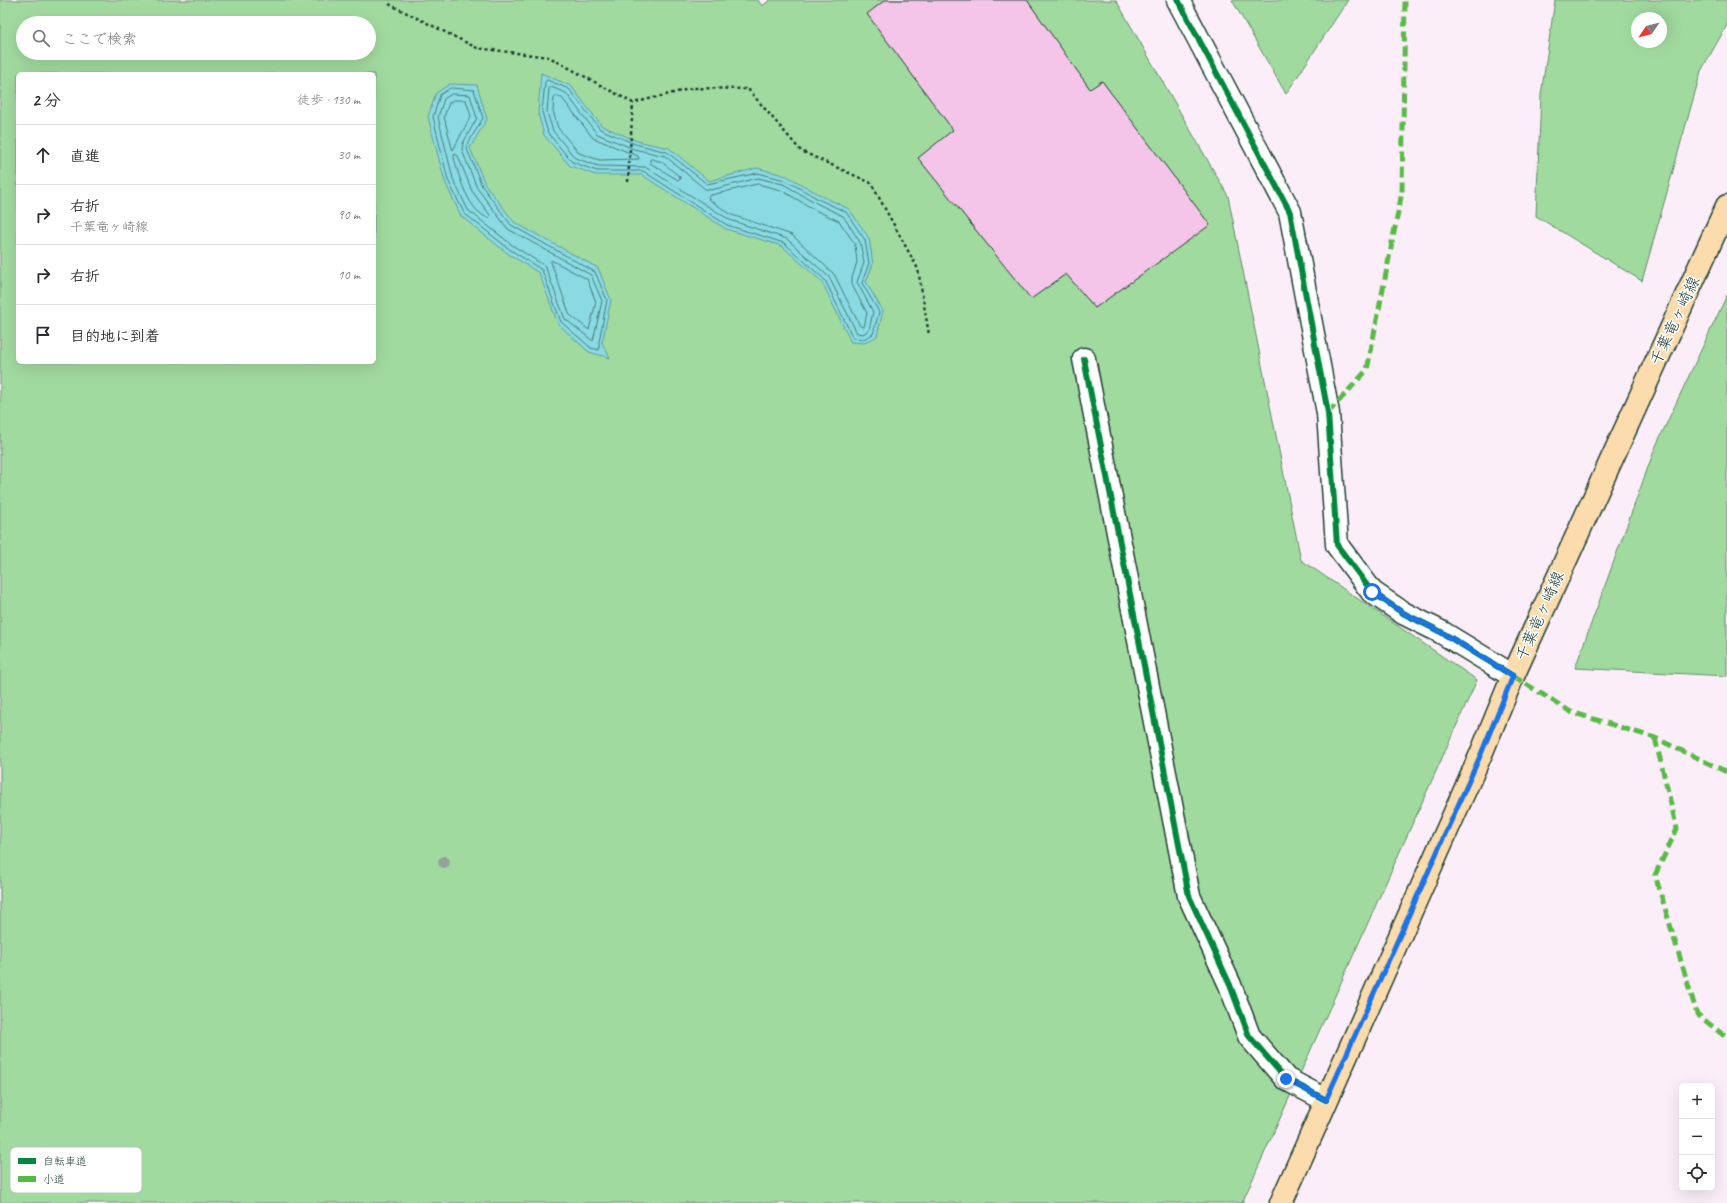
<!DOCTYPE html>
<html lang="ja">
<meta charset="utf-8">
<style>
:root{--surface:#fff;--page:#f2f2f3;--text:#2b2b33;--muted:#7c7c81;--line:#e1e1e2}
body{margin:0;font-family:Caveat,"Klee One",sans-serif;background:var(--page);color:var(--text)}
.controls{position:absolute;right:12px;bottom:12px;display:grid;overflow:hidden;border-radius:6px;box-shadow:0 4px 16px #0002}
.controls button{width:36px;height:36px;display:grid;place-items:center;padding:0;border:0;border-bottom:1px solid var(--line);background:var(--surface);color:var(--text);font:20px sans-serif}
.compass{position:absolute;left:1631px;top:12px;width:36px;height:36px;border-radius:50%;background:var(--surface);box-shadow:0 4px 16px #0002;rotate:235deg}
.stop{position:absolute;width:12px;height:12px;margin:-9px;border:3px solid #1a73e8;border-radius:50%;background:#fff}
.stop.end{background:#1a73e8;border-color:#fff;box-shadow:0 1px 4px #0008}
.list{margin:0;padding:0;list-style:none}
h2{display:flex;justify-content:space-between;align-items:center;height:52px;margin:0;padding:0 16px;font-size:17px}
h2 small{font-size:13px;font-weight:400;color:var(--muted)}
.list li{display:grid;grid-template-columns:26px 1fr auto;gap:12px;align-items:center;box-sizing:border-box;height:60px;padding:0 16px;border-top:1px solid var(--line)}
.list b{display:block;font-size:15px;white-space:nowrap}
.list p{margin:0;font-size:13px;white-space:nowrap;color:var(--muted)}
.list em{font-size:13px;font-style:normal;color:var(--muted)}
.icon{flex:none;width:22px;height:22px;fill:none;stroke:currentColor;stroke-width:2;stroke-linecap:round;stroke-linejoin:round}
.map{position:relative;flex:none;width:1727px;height:1203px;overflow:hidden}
.search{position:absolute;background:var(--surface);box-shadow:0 4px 16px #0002;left:16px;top:16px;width:360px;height:44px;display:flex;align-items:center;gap:10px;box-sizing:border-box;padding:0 14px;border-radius:22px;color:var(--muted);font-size:15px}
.panel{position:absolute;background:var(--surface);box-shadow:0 4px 16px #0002;left:16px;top:72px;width:360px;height:292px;border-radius:6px}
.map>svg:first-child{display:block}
.green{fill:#a1da9f;stroke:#608c6a;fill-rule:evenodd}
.water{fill:#89dae3;stroke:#5f9b9d}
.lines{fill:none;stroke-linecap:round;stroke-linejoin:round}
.shore{stroke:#497c7a;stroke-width:1}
.building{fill:#f4c5e8;stroke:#1f3d34}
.minor-casing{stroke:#1f3d34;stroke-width:25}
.major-casing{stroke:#1f3d34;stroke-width:25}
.path{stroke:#1f3d34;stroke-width:2.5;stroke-dasharray:3 3;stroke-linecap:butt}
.minor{stroke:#fff;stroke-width:22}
.major{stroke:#fcdcac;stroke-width:22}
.quiet{stroke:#58b947;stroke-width:5;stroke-dasharray:10 5;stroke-linecap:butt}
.cycleway-casing{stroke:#fff;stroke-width:8}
.cycleway{stroke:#00873e;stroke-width:6}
.tree{fill:#95a29b}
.route{stroke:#1a73e8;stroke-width:5}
.labels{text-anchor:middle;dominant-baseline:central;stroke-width:3;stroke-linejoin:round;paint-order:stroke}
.street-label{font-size:16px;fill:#1f3d34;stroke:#fff}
.key{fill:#fff;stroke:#bcc5c2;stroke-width:1}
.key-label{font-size:11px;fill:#1f3d34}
</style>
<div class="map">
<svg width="1727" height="1203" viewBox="0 0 1727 1203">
<rect width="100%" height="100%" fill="#fceef8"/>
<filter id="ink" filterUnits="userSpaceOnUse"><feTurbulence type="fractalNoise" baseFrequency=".025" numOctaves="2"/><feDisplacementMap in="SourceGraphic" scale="8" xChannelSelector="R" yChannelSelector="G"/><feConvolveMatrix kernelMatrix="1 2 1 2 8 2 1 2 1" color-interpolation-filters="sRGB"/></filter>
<g filter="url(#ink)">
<g class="green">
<path d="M0 0H758L762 6 770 0H1116L1228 196 1301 560 1477 680 1242 1203H0ZM23 23H369V53H23ZM18 74H374V362H18Z"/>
<polygon points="1232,0 1348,0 1286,94"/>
<path d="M1555 0H1727V25L1701 71 1642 281 1536 216 1541 95ZM1637 18H1661V42H1637Z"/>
<polygon points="1727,295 1727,676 1575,668 1655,448"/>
</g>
<g class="water">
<polygon points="541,73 571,86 602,126 637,141 669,148 709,181 757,168 787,176 824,197 849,209 869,238 873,264 866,282 883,311 877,336 865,343 851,342 822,282 782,246 726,229 642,175 596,175 570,166 544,135 538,113"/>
<polygon points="450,84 477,85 487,119 470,148 485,184 514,222 598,268 611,300 602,343 610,358 589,352 558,324 539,273 507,253 461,216 445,182 428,117 436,93"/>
</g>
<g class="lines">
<g class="shore">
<polygon points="547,80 569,89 600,129 635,144 667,152 707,184 758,173 785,180 822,201 846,212 865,240 869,263 862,283 879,312 873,334 864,339 853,338 825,280 784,243 727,225 643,171 597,171 572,162 548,133 542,112 545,82"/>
<polygon points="551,87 566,93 597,134 634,149 665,156 705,189 711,190 758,178 783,184 820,205 843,216 860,242 864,263 857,282 873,312 869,330 863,334 857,333 829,277 787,239 730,220 645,167 598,166 575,158 553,131 547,112 549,89"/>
<polygon points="451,88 474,90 483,118 467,145 467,149 482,186 511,225 595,272 607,300 599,342 599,350 591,348 561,322 542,270 509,249 464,213 448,180 433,117 440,95"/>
<polygon points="452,94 470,95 477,118 463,143 462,150 477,188 508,229 591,275 602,301 593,341 565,319 545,266 512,245 468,210 453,179 438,117 444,99"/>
<polygon points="557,96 562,98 593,138 638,156 639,159 599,160 579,153 558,128 553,111 554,97"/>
<polygon points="454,100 466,100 471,116 453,150 452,148 444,117 449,103"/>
<path d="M455 154 458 156 472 191 490 215 489 218C469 213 458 175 454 157Z"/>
<polygon points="652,159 662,162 680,177 681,179 678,180 650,163 650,160"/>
<polygon points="758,184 781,190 817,211 839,221 855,244 857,262 852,278 852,285 867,313 864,327 860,326 834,274 792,235 732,215 708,199 709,196"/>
<polygon points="551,261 553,261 587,279 596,302 589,330 570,315"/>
</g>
</g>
<polygon class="building" points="885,0 1027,0 1090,89 1102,81 1210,225 1095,308 1066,274 1031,299 918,158 953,130 867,14"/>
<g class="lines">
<defs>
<g id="minor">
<polyline points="1178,0 1290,212 1328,413 1337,545 1372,592 1403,613 1441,632 1513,676"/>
<polyline points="1084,359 1189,896 1230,985 1249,1036 1286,1079 1326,1100"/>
</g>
<polyline id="major" points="1281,1203 1481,754 1513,676 1727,206"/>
</defs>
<use href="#minor" class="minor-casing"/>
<use href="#major" class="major-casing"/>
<g class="path">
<polyline points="389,4 477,48 549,57 633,103 693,88 748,89 801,151 871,183 918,269 929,335"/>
<polyline points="628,182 633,103"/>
</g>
<use href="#minor" class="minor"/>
<use href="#major" class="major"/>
<g class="quiet">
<polyline points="1328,413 1367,370 1402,192 1405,0"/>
<polyline points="1513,676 1571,712 1655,738 1727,772"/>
<polyline points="1655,738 1677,829 1655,875 1697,1014 1727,1038"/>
</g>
<defs>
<g id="cycleway">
<polyline points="1178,0 1290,212 1328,413 1337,545 1372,592 1403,613 1441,632 1513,676"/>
<polyline points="1084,359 1189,896 1230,985 1249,1036 1286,1079 1326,1100"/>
</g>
</defs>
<use href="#cycleway" class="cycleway-casing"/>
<use href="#cycleway" class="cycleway"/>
</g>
<circle class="tree" cx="444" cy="862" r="6"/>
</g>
<g class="lines" filter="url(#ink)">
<polyline class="route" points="1286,1079 1326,1100 1481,754 1513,676 1441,632 1403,613 1372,592"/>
</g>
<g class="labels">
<g class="street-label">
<text transform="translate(1675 321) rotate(-65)">千葉竜ヶ崎線</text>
<text transform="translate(1540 616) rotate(-66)">千葉竜ヶ崎線</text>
</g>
</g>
<rect x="10" y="1147" width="132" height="46" rx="6" class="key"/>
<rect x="18" y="1158" width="18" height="6" fill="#00873e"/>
<rect x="18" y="1176" width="18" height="6" fill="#58b947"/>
<g class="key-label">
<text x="43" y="1165">自転車道</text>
<text x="43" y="1183">小道</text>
</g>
</svg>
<div class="controls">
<button>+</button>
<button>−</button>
<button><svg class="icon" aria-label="locate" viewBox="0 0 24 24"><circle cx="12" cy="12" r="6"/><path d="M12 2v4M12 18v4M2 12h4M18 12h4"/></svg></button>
</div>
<svg class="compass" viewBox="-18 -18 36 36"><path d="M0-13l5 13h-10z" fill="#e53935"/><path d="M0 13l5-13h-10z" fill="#7c7c81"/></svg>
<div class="stop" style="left:1372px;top:592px"></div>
<div class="stop end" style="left:1286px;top:1079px"></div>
<div class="search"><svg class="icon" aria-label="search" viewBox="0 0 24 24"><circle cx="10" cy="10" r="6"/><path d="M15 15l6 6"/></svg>ここで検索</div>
<section class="panel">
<h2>2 分<small>徒歩 · 130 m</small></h2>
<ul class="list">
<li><svg class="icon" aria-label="ahead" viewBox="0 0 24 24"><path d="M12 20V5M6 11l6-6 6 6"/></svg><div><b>直進</b></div><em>30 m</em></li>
<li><svg class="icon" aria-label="right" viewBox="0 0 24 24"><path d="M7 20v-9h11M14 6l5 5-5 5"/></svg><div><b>右折</b><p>千葉竜ヶ崎線</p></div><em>90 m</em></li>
<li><svg class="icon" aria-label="right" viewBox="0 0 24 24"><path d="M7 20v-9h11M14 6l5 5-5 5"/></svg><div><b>右折</b></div><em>10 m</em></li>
<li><svg class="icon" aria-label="arrive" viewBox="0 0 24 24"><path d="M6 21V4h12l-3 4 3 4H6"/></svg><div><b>目的地に到着</b></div></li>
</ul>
</section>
</div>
